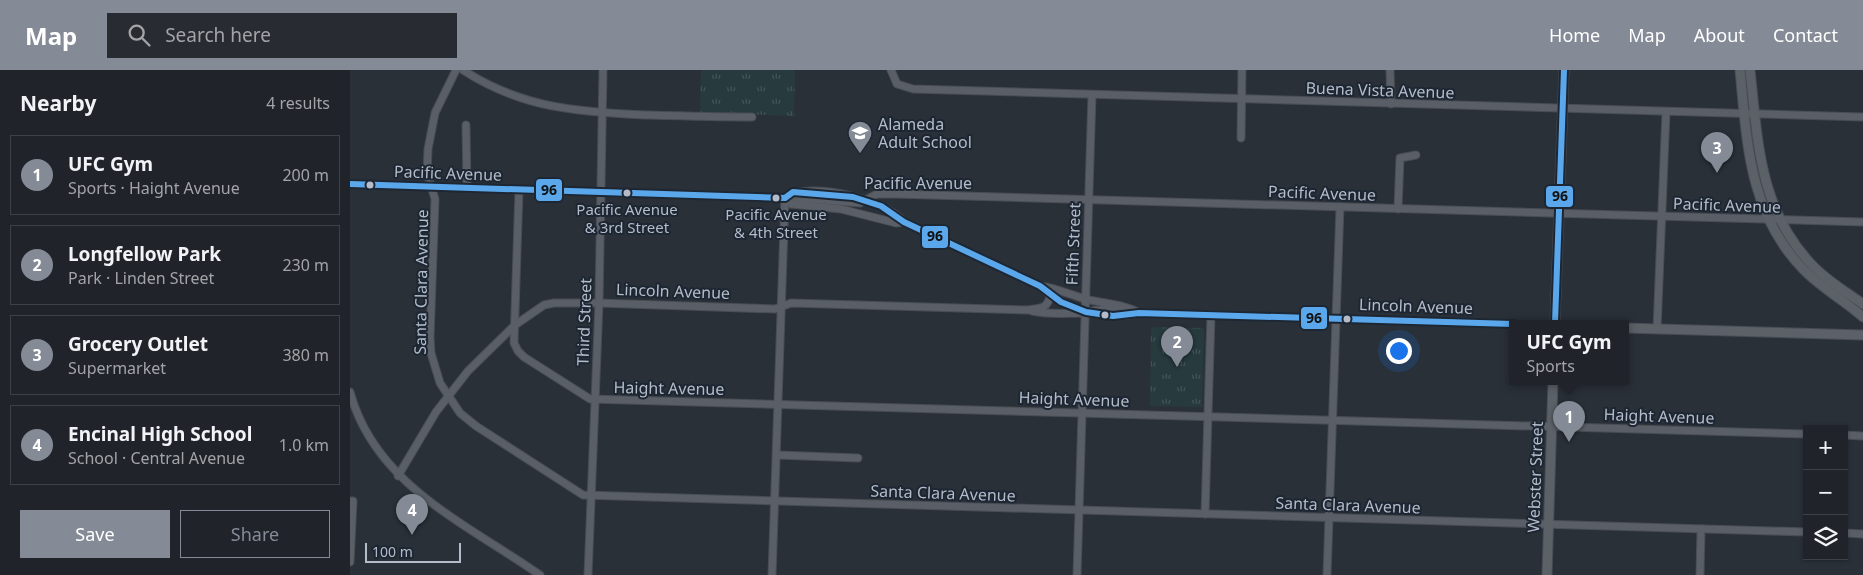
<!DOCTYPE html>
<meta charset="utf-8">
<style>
:root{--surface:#20242a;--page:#282c32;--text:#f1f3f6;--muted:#a2a4a8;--line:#3d4147;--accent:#848b96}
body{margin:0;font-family:"Noto Sans",sans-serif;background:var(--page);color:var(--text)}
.controls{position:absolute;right:15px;bottom:15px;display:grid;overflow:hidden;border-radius:0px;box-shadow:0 1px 4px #0004}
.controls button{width:45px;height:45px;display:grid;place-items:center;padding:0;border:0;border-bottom:1px solid var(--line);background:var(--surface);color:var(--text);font:25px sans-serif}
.scale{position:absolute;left:15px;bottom:12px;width:96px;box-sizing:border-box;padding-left:5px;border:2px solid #b4bcc9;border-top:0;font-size:14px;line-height:18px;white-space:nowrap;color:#b4bcc9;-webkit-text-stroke:4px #1d2633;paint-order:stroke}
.you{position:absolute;left:1048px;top:280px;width:18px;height:18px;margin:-12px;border:4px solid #fff;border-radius:50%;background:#1a73e8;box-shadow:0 0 0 8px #1a73e833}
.badge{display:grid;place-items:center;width:32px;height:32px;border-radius:50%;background:var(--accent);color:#fff;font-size:16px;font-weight:700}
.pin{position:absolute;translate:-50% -41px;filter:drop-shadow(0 1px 2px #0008)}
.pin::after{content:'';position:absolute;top:26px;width:18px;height:15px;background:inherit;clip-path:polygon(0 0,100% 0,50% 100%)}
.popup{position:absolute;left:1159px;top:250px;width:120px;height:65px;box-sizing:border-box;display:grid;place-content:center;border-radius:0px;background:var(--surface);filter:drop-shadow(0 1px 4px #0005);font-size:16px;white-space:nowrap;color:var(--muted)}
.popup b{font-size:19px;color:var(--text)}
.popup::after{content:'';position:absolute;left:50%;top:100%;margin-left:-10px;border:10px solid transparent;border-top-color:var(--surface)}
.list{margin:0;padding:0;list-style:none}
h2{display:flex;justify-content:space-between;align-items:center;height:65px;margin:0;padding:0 20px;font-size:21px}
h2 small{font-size:16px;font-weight:400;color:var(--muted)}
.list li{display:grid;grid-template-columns:32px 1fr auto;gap:15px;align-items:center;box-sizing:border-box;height:80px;margin:0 10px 10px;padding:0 10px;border:1px solid var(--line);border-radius:0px}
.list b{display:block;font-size:19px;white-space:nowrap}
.list p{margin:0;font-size:16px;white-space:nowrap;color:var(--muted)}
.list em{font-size:16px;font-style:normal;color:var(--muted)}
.actions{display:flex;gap:10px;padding:15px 20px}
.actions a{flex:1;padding:11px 0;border:1px solid var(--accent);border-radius:0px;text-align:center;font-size:18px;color:var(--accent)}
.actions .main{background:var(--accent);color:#fff}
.icon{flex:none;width:28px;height:28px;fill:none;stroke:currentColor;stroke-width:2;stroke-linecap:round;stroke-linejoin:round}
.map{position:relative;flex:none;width:1513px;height:505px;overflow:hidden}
header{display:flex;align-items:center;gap:30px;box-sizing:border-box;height:70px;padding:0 25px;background:var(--accent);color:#fff}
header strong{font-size:24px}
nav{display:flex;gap:28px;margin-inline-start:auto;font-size:18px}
.search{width:350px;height:45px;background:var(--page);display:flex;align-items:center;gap:12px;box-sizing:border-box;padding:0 18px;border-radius:0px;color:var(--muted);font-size:19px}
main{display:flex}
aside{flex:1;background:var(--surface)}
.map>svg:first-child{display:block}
.park{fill:url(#park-tufts)}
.pitch{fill:#273a3e}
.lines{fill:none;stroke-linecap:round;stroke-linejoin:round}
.minor-casing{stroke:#484c53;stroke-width:9}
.major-casing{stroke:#484c55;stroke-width:11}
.minor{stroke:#5a5e66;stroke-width:7}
.major{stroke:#5c6168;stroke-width:9}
.bus-1-casing{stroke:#1d2633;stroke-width:10}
.bus-1{stroke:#5aa8eb;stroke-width:6}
.bus-dot{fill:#b4bcc9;stroke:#1d2633;stroke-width:2}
.labels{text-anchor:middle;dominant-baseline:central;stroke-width:4;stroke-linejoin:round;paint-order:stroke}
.bus-label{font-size:15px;fill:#b4bcc9;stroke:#1d2633}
.street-label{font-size:16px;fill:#b4bcc9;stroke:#1d2633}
.poi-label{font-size:16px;fill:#b4bcc9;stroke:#1d2633;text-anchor:start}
.line-badge{stroke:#1d2633;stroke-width:2}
.pale-badge-label{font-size:14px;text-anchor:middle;font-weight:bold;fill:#111}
</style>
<header>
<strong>Map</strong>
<div class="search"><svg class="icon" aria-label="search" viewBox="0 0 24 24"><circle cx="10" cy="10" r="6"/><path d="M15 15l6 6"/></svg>Search here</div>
<nav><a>Home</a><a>Map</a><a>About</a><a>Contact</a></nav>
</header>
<main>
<aside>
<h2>Nearby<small>4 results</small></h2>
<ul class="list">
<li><span class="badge">1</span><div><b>UFC Gym</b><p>Sports · Haight Avenue</p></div><em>200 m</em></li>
<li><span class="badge">2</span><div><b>Longfellow Park</b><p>Park · Linden Street</p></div><em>230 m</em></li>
<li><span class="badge">3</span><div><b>Grocery Outlet</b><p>Supermarket</p></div><em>380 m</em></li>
<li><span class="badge">4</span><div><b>Encinal High School</b><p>School · Central Avenue</p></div><em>1.0 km</em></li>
</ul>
<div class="actions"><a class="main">Save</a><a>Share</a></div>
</aside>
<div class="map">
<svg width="1513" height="505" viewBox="0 0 1513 505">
<defs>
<pattern id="park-tufts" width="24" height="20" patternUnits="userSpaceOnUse" patternTransform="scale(1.25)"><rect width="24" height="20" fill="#273a3e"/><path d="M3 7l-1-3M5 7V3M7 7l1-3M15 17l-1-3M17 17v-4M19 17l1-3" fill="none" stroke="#445559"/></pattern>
</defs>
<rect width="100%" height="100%" fill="#2a3038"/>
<g class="park">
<polygon points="351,0 445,0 444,46 350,42"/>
<polygon points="801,257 854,258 852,337 800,336"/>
</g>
<polygon class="pitch" points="815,277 828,278 827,299 814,299"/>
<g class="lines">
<defs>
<g id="minor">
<polyline points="106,0 85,43 78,79 77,103 85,129 80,268 81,283 90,313 110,343 126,356 233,425 1457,462"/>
<path d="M113 0C171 38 228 42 295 45 331 46 366 47 402 47"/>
<polyline points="541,0 547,14 563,19 1513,47"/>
<polyline points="1040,0 1041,34"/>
<polyline points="116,55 117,117"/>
<polyline points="891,68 892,0"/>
<polyline points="0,114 459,129 510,133 527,124 545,124 1513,152"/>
<polyline points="169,120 164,273 168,281 174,287 240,329 1457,364"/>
<path d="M435 128C459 110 535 130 554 152L690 216 700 225 734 243"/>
<polyline points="435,128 441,134 491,139 546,153 554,152"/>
<polyline points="1048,139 1050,88 1066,85"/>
<path d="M690 216C707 218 720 225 736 229 754 234 774 234 789 243"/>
<path d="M682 241C700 245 716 243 734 243 753 243 770 249 789 243L1163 254"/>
<polyline points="742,241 768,237"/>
<polyline points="1307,259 1316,42"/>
<path d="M0 322C25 415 117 454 190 505"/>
<polyline points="1494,365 1513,366"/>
<polyline points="427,385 508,388"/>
<path d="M48 406 86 342 118 301 165 255 194 235 204 233H249L425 239 441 233 677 240C689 238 698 240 700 225"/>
<polyline points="0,431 3,431 0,492"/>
<polyline points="855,444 861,245"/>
<polyline points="1494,463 1513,464"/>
<polyline points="238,505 249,233 253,0"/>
<polyline points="422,505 435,128"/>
<polyline points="727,505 742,25"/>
<polyline points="977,505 990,137"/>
<polyline points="1350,505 1351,459"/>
</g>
<g id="major">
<path d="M1390 0C1397 73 1399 143 1453 199 1471 218 1494 230 1513 247"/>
<path d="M1400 0C1408 73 1409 141 1464 197 1479 212 1496 222 1513 234"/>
<polyline points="1205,253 1214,0"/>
<polyline points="1275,258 1513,265"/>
<polyline points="1197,505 1203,311"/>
</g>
</defs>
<use href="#minor" class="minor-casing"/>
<use href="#major" class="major-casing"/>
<use href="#minor" class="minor"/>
<use href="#major" class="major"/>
<defs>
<g id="bus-1">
<polyline points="0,114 435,128 443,122 503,127 531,136 554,152 690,216 711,232 736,242 763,246 789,243 1163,254"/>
<polyline points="1205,253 1214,0"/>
</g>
</defs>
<use href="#bus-1" class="bus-1-casing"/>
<use href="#bus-1" class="bus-1"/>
</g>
<defs>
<symbol id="university-pin" viewBox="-11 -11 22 30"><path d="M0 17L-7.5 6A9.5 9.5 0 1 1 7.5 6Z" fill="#848b96" stroke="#1d2633"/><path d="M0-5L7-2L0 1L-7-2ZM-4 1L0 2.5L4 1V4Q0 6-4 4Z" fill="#fff"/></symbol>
</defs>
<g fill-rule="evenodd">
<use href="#university-pin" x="496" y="49" width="28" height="38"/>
</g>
<g class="bus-dot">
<circle cx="20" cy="115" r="4.5"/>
<circle cx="277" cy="123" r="4.5"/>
<circle cx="426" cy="128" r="4.5"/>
<circle cx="755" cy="245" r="4.5"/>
<circle cx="997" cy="249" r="4.5"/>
</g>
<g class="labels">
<g class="bus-label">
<text x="277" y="139">Pacific Avenue<tspan x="277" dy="18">&amp; 3rd Street</tspan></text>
<text x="426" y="144">Pacific Avenue<tspan x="426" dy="18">&amp; 4th Street</tspan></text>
</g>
<g class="street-label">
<text transform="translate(1030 20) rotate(2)">Buena Vista Avenue</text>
<text transform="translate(98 103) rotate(2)">Pacific Avenue</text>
<text x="568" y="113">Pacific Avenue</text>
<text transform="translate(972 123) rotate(2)">Pacific Avenue</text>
<text transform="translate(1377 135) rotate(2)">Pacific Avenue</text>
<text transform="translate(723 174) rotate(-88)">Fifth Street</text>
<text transform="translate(71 212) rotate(-89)">Santa Clara Avenue</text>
<text transform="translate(323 221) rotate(2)">Lincoln Avenue</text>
<text transform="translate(1066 236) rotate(2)">Lincoln Avenue</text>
<text transform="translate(234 252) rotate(-88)">Third Street</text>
<text transform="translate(319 318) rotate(1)">Haight Avenue</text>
<text transform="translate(724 329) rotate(2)">Haight Avenue</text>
<text transform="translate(1309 346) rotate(2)">Haight Avenue</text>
<text transform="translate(1185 407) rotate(-88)">Webster Street</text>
<text transform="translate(593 423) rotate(2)">Santa Clara Avenue</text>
<text transform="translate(998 435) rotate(2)">Santa Clara Avenue</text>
</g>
<g class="poi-label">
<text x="528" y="54">Alameda<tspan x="528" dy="18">Adult School</tspan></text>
</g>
</g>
<g class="line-badge">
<rect x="185" y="108" width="28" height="24" rx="5" fill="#5aa8eb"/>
<rect x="1195" y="115" width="29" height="23" rx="5" fill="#5aa8eb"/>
<rect x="571" y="155" width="28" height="24" rx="5" fill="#5aa8eb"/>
<rect x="950" y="236" width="28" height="24" rx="5" fill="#5aa8eb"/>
</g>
<g class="pale-badge-label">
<text x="199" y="125">96</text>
<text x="1210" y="131">96</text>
<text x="585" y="171">96</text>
<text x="964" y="253">96</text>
</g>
</svg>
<div class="controls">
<button>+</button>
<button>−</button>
<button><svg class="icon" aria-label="layers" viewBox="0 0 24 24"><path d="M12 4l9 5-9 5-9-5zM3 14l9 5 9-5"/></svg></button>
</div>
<div class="scale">100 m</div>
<div class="you"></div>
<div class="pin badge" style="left:1219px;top:372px">1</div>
<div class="popup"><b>UFC Gym</b>Sports</div>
<div class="pin badge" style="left:827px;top:297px">2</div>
<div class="pin badge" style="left:1367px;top:103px">3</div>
<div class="pin badge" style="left:62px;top:465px">4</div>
</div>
</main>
